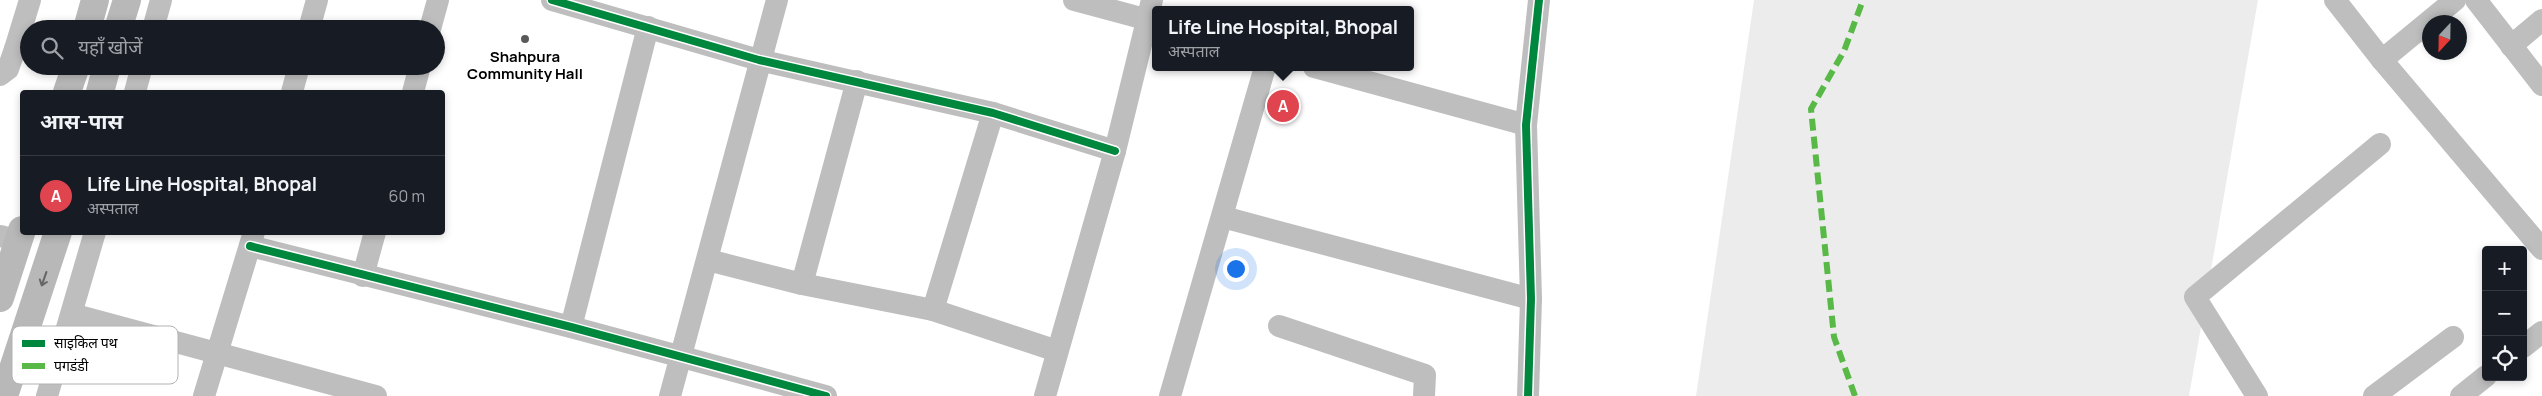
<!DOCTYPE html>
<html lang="hi">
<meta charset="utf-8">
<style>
:root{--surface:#171b24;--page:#242831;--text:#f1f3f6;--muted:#9ea1a6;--line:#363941;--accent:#b45309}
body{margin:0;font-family:Manrope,"Noto Sans Devanagari",sans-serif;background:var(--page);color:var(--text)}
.controls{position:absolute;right:15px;bottom:15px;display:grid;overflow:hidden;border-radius:5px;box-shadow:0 2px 8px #0003}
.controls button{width:45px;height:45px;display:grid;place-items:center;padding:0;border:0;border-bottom:1px solid var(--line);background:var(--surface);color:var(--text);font:25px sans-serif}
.compass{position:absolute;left:2422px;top:15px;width:45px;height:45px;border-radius:50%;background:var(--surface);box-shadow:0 2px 8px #0003;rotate:202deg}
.you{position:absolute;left:1235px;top:268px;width:18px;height:18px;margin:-12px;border:4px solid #fff;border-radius:50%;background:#1a73e8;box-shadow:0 0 0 8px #1a73e833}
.badge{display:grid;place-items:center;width:32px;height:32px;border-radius:50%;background:var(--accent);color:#fff;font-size:16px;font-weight:700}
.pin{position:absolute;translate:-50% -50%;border:2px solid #fff;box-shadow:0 1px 5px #0006}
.popup{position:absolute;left:1152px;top:6px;width:262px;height:65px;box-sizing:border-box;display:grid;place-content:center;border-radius:5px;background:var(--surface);filter:drop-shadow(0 1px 4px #0005);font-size:16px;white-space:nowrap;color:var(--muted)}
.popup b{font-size:19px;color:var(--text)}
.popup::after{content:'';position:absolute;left:50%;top:100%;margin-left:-10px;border:10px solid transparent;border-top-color:var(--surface)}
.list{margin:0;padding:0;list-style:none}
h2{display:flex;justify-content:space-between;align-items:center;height:65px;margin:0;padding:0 20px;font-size:21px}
h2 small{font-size:16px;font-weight:400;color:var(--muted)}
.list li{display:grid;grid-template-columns:32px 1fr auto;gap:15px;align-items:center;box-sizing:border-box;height:80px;padding:0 20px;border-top:1px solid var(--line)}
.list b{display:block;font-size:19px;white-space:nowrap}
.list p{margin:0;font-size:16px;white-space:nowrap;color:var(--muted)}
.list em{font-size:16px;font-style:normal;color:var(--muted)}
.icon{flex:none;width:28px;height:28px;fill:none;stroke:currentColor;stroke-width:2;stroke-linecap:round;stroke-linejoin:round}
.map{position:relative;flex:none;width:2542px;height:396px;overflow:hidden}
.search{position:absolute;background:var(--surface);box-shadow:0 2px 8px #0003;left:20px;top:20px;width:425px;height:55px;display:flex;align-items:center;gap:12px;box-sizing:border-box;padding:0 18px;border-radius:28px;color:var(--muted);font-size:19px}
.panel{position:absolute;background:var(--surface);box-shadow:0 2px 8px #0003;left:20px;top:90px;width:425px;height:145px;border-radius:5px}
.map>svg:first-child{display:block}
.green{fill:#ececec}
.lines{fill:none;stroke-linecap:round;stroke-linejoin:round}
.street{stroke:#bebebe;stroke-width:22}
.secondary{stroke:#b8b8b8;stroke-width:28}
.quiet{stroke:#58b947;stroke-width:6;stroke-dasharray:12 6;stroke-linecap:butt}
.cycleway-casing{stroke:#fff;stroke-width:11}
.cycleway{stroke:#00873e;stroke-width:8}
.oneway{stroke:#656565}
.poi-dot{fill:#595959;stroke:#fff;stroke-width:2}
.labels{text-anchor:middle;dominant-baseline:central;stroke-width:4.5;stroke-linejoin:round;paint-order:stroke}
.poi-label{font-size:15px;font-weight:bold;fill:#000;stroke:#fff}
.key{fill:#fff;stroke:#b2b2b2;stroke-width:1}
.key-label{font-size:14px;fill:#000}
</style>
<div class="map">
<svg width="2542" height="396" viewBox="0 0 2542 396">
<rect width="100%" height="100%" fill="#fff"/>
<polygon class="green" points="1754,0 2258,0 2189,396 1696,396"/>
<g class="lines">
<g class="street">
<polyline points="552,0 759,60 993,113 1115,151"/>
<polyline points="1074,0 1156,22"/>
<polyline points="2335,0 2382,60 2542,249"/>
<polyline points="2476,0 2542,85"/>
<polyline points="153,29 161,0"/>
<polyline points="309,29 317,0"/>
<polyline points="430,29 438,0"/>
<polyline points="2511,46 2542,20"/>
<polyline points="15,49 30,0"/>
<polyline points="2382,60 2455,0"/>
<polyline points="1314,67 1526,125"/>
<polyline points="0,75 8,69 15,49 29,50"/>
<polyline points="135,92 142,66"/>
<polyline points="292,92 299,66"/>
<polyline points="413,92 420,66"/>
<polyline points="1223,217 1531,299"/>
<polyline points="0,236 19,241"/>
<polyline points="250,246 571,327 826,396"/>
<polyline points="708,260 802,284 933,310 1057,351"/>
<polyline points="363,276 375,232"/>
<polyline points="802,284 857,81"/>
<polyline points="933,310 993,113"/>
<polyline points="72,314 376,396"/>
<polyline points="1279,326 1425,375 1424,396"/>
<polyline points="571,327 648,27"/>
<polyline points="2523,347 2542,332"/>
<polyline points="47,396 95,232"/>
<polyline points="204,396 254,232"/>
<polyline points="670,396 777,0"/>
<polyline points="1045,396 1115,151 1152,0"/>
<polyline points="1170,396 1265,67"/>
<polyline points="1528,396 1531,299 1526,125 1539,0"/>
<polyline points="2257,396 2195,297 2380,144"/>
<polyline points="2374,396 2453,337"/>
<polyline points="2461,396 2486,376"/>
</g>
<g class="secondary">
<polyline points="87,29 95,0"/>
<polyline points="118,29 127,0"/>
<polyline points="67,92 76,66"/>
<polyline points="100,92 107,66"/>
<polyline points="0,298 22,230"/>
<polyline points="4,396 58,232"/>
</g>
<polyline class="quiet" points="1855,396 1834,337 1811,109 1844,51 1863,0"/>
<defs>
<g id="cycleway">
<polyline points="552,0 759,60 993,113 1115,151"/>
<polyline points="250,246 571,327 826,396"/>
<polyline points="1528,396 1531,299 1526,125 1539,0"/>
</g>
</defs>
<use href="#cycleway" class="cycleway-casing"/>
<use href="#cycleway" class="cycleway"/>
</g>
<defs><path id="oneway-shaft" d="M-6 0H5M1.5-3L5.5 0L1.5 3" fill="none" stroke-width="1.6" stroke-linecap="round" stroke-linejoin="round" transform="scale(1.25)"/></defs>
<use class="oneway" href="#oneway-shaft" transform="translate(44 279) rotate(109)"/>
<circle class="poi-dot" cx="525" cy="39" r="5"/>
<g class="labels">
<g class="poi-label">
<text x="525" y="56">Shahpura<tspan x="525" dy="17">Community Hall</tspan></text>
</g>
</g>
<rect x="12" y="326" width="166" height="58" rx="8" class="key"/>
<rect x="22" y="340" width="23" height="7" fill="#00873e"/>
<rect x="22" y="363" width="23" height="6" fill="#58b947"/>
<g class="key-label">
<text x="54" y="348">साइकिल पथ</text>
<text x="54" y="371">पगडंडी</text>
</g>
</svg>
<div class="controls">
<button>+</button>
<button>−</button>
<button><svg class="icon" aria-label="locate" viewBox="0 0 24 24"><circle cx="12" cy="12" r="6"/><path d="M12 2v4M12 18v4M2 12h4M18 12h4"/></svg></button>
</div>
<svg class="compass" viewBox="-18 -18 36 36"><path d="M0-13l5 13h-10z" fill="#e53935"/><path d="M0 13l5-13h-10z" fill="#9ea1a6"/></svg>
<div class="you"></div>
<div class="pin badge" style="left:1283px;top:106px;background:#e0444e">A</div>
<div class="popup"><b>Life Line Hospital, Bhopal</b>अस्पताल</div>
<div class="search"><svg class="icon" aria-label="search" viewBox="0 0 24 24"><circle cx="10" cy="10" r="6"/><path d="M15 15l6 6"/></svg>यहाँ खोजें</div>
<section class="panel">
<h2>आस-पास<small></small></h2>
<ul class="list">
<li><span class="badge" style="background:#e0444e">A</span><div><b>Life Line Hospital, Bhopal</b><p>अस्पताल</p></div><em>60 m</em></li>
</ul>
</section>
</div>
